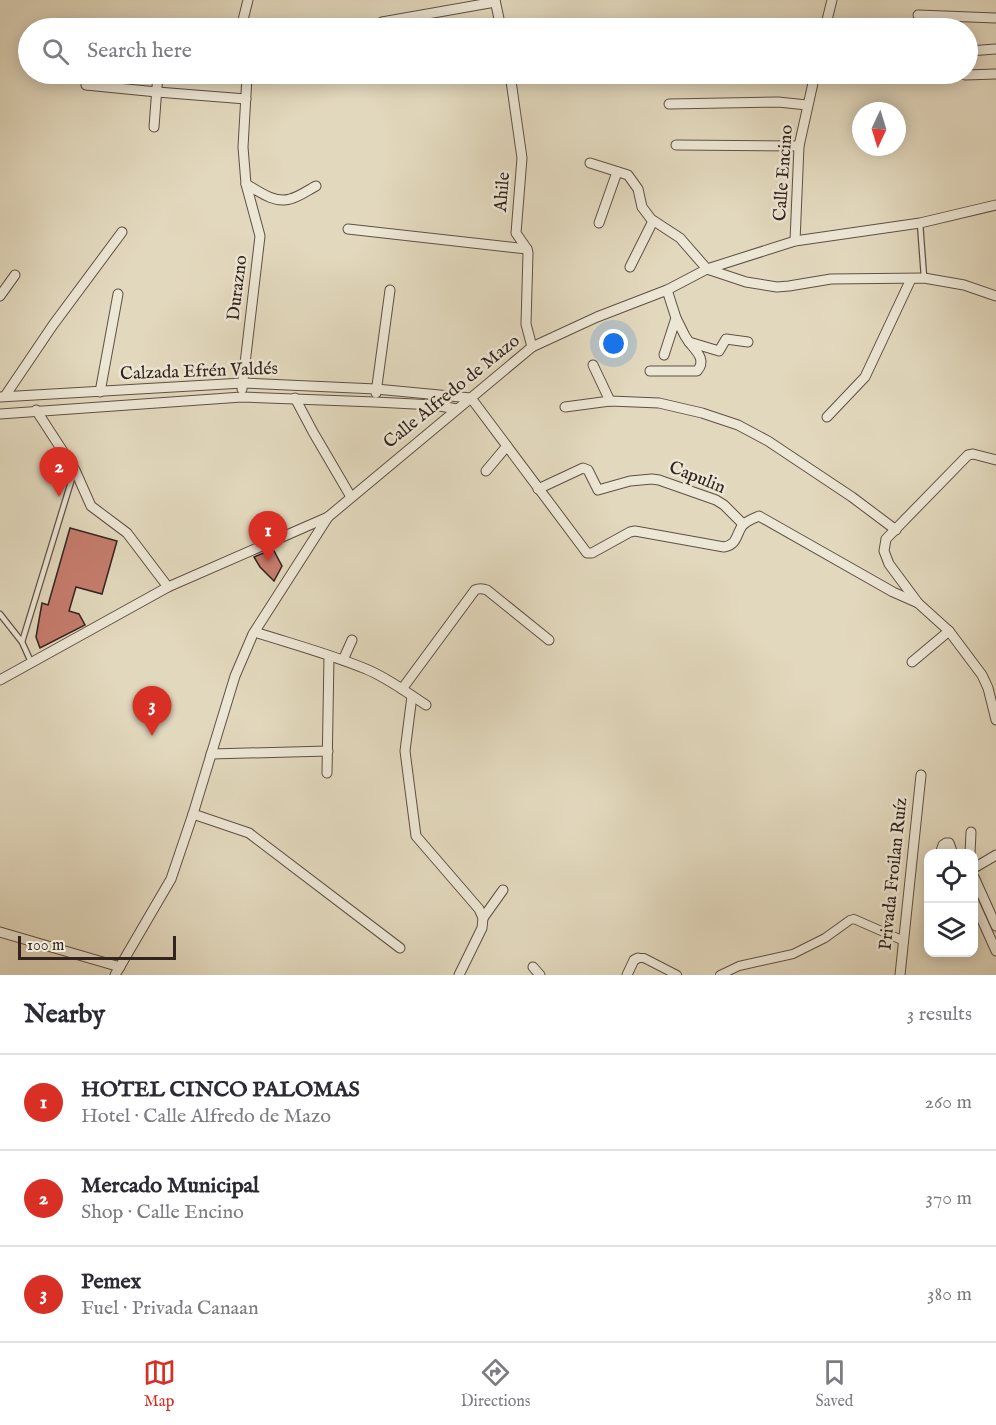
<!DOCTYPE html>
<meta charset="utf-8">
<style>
:root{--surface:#fff;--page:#f7f7f7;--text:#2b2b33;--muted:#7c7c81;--line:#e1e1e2;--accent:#d93025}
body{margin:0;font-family:"IM FELL English",serif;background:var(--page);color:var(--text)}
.controls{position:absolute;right:18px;bottom:18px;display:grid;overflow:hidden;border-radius:12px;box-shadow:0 3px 15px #0003}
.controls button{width:54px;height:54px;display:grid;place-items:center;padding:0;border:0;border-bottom:2px solid var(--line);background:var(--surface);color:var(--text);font:30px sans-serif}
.compass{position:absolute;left:852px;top:102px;width:54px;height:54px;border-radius:50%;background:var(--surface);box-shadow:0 3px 15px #0003;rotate:184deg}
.scale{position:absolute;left:18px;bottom:15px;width:158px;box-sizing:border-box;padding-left:6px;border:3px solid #32231e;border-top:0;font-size:16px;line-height:21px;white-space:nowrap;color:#32231e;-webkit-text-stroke:4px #ece6d4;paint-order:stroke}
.you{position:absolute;left:614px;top:344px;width:21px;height:21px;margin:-15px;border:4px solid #fff;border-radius:50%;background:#1a73e8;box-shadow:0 0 0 9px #1a73e833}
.badge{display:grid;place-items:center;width:39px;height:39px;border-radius:50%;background:var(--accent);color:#fff;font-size:20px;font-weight:700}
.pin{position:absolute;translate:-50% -50px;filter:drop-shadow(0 2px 3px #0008)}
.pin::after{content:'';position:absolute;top:32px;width:21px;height:18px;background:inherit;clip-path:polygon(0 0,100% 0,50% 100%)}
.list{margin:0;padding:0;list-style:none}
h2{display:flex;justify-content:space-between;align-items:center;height:78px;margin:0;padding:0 24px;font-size:26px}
h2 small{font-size:20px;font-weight:400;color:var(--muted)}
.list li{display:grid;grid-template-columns:39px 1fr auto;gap:18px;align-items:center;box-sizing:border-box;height:96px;padding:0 24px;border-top:2px solid var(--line)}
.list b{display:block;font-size:22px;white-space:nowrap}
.list p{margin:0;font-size:20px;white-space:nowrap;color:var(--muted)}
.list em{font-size:20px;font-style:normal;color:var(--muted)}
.icon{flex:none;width:33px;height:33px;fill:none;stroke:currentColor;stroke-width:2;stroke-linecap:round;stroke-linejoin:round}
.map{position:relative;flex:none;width:996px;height:975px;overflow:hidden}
.search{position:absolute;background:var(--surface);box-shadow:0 3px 15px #0003;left:18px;right:18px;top:18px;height:66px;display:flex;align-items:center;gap:15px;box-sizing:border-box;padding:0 21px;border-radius:33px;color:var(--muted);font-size:22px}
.sheet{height:366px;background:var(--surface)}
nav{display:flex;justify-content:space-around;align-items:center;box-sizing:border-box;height:84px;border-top:2px solid var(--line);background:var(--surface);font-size:16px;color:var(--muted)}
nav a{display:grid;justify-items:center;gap:3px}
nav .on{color:var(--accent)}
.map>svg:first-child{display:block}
.building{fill:#c67c6d;stroke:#32231e;stroke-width:1.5}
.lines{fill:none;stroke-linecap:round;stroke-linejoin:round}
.service-casing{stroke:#5e5046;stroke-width:7}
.pedestrian-casing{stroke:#5e5046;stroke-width:10}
.minor-casing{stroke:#5e5046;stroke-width:11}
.service{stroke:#ece6d4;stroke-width:4.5}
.pedestrian{stroke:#ece6d4;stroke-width:8}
.minor{stroke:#ece6d4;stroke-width:9}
.labels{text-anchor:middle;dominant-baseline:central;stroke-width:5;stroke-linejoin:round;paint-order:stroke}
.street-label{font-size:18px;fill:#32231e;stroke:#ece6d4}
</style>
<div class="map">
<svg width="996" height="975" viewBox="0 0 996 975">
<rect width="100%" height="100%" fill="#e2d8bd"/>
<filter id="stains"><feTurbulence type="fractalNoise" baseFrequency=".00333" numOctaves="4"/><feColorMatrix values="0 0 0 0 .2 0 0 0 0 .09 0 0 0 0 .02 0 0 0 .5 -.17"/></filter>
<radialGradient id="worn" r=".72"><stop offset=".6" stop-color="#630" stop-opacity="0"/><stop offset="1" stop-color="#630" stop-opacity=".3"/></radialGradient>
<g class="building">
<polygon points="70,528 117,541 102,594 76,587 69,611 79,614 85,625 40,648 36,637 42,603 48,605"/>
<polygon points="273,549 282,566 274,581 260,567 254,557"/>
</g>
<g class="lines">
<defs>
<g id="service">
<polyline points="920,223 924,277"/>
<polyline points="0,614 22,642 31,662"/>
<polyline points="22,642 74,472"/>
</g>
<g id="pedestrian">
<polyline points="638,958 644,958 677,975"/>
<polyline points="720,975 739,966 793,954 825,938 850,920 854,919 904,941"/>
</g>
<g id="minor">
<polyline points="495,0 501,28"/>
<polyline points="918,15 996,18"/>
<polyline points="382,22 495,2"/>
<polyline points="241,28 248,0"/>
<polyline points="825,28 832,0"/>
<polyline points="968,51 996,49"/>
<polyline points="510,74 522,158 516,233 527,249 528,253 526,324 532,347"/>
<polyline points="965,75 996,74"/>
<polyline points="461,76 468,74"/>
<polyline points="86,85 157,92 246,99"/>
<polyline points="669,104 778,102 807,105"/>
<polyline points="154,127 158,74"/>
<polyline points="676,145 799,146"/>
<polyline points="590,163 628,175 638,189 642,207 651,219 680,238 707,269 746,282 777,287 789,286 831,279 924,278 964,285 996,296"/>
<path d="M246 184C258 191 275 204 290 199 299 197 308 190 316 186"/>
<polyline points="599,223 617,172"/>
<polyline points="348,229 527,249"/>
<polyline points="795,241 799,146 815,74"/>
<polyline points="630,267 653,221"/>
<polyline points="0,296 15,275"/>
<polyline points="676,318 685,336 689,342 719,351 726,339 748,342"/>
<polyline points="664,355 676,318 667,290"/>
<polyline points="593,365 610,401"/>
<path d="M650 371H697C707 360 696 351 689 342"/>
<polyline points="242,389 260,236 246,184 243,147 247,77 246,74"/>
<polyline points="100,392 118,294"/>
<polyline points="376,393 390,290"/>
<polyline points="5,396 53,325 122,232"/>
<polyline points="0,397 243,383 376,389 471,398"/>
<polyline points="295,398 313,432 351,497"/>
<path d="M471 398 587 553H592L630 532 635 531 724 547C737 545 736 535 742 526 746 521 754 518 759 516L893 592 918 603"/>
<polyline points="565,407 610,401 659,403 702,413 738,425 768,441 852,497 896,530"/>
<polyline points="36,410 75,470 91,506 127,533 168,587"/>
<polyline points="0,414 242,397 375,402 434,405 457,409"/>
<polyline points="827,417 865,377 911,279"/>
<polyline points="996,460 973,454 968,455 886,539 884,551 889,564 918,603 949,631 982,675 988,688 996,720"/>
<polyline points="486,471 507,446"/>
<polyline points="538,489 583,468 588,470 598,490 630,481 652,479 659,480 716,500 724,505 743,524"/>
<path d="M255 632C292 644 330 654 366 669 388 678 406 692 426 705"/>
<polyline points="343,660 352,640"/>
<polyline points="912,662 949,631"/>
<polyline points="0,680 168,587 328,517 532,347 597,317 667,290 707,269 795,241 920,223 996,205"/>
<path d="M402 689 475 590C479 588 482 588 487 590L549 640"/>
<polyline points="412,696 405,751 416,836 479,909 483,918 482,928 459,975"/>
<polyline points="211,754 328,751"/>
<polyline points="327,773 329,656"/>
<polyline points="193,814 249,833 400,948"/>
<polyline points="940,854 943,845 946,843 949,843 953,854"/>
<polyline points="970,854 971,832"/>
<polyline points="974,868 996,855"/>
<polyline points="974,877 996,926"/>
<polyline points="974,902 996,951"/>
<polyline points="483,918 503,890"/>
<polyline points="0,932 120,967"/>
<polyline points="533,967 540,975"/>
<polyline points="115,975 171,879 193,814 235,676 253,634 328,517"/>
<polyline points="627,975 634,960 638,958"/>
<polyline points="900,975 921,775"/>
</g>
</defs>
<use href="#service" class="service-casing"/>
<use href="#pedestrian" class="pedestrian-casing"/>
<use href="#minor" class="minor-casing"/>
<use href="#service" class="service"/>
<use href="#pedestrian" class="pedestrian"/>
<use href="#minor" class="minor"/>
</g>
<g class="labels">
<g class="street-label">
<text transform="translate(784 173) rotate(-86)">Calle Encino</text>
<text transform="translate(503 192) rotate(-85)">Ahile</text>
<text transform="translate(238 288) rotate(-83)">Durazno</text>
<text transform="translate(199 372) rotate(-2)">Calzada Efrén Valdés</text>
<text transform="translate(452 392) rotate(-39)">Calle Alfredo de Mazo</text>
<text transform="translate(697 478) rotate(22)">Capulin</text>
<text transform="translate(894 874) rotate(-84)">Privada Froilan Ruíz</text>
</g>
</g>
<rect width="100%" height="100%" filter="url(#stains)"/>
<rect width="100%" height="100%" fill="url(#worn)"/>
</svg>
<div class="controls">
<button><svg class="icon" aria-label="locate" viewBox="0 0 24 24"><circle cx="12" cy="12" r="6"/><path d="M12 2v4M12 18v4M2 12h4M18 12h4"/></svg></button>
<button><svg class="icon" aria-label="layers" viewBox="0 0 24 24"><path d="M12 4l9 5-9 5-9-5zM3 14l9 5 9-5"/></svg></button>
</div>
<svg class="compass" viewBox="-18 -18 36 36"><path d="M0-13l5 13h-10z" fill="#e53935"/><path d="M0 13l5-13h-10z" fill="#7c7c81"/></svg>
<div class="scale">100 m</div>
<div class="you"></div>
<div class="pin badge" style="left:268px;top:561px">1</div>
<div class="pin badge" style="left:59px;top:497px">2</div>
<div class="pin badge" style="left:152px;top:736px">3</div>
<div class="search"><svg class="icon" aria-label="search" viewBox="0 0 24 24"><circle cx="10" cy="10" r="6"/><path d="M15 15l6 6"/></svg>Search here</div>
</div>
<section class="sheet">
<h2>Nearby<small>3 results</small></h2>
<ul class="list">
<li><span class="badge">1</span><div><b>HOTEL CINCO PALOMAS</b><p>Hotel · Calle Alfredo de Mazo</p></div><em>260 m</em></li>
<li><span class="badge">2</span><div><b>Mercado Municipal</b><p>Shop · Calle Encino</p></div><em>370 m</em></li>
<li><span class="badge">3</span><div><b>Pemex</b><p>Fuel · Privada Canaan</p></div><em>380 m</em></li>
</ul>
</section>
<nav>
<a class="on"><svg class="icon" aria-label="map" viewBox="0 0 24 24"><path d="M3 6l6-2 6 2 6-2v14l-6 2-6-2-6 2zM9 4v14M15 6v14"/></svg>Map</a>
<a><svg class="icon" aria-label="directions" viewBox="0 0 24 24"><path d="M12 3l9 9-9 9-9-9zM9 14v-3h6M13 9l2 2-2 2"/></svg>Directions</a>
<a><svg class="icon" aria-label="saved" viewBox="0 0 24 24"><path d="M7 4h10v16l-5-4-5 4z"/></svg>Saved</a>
</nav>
